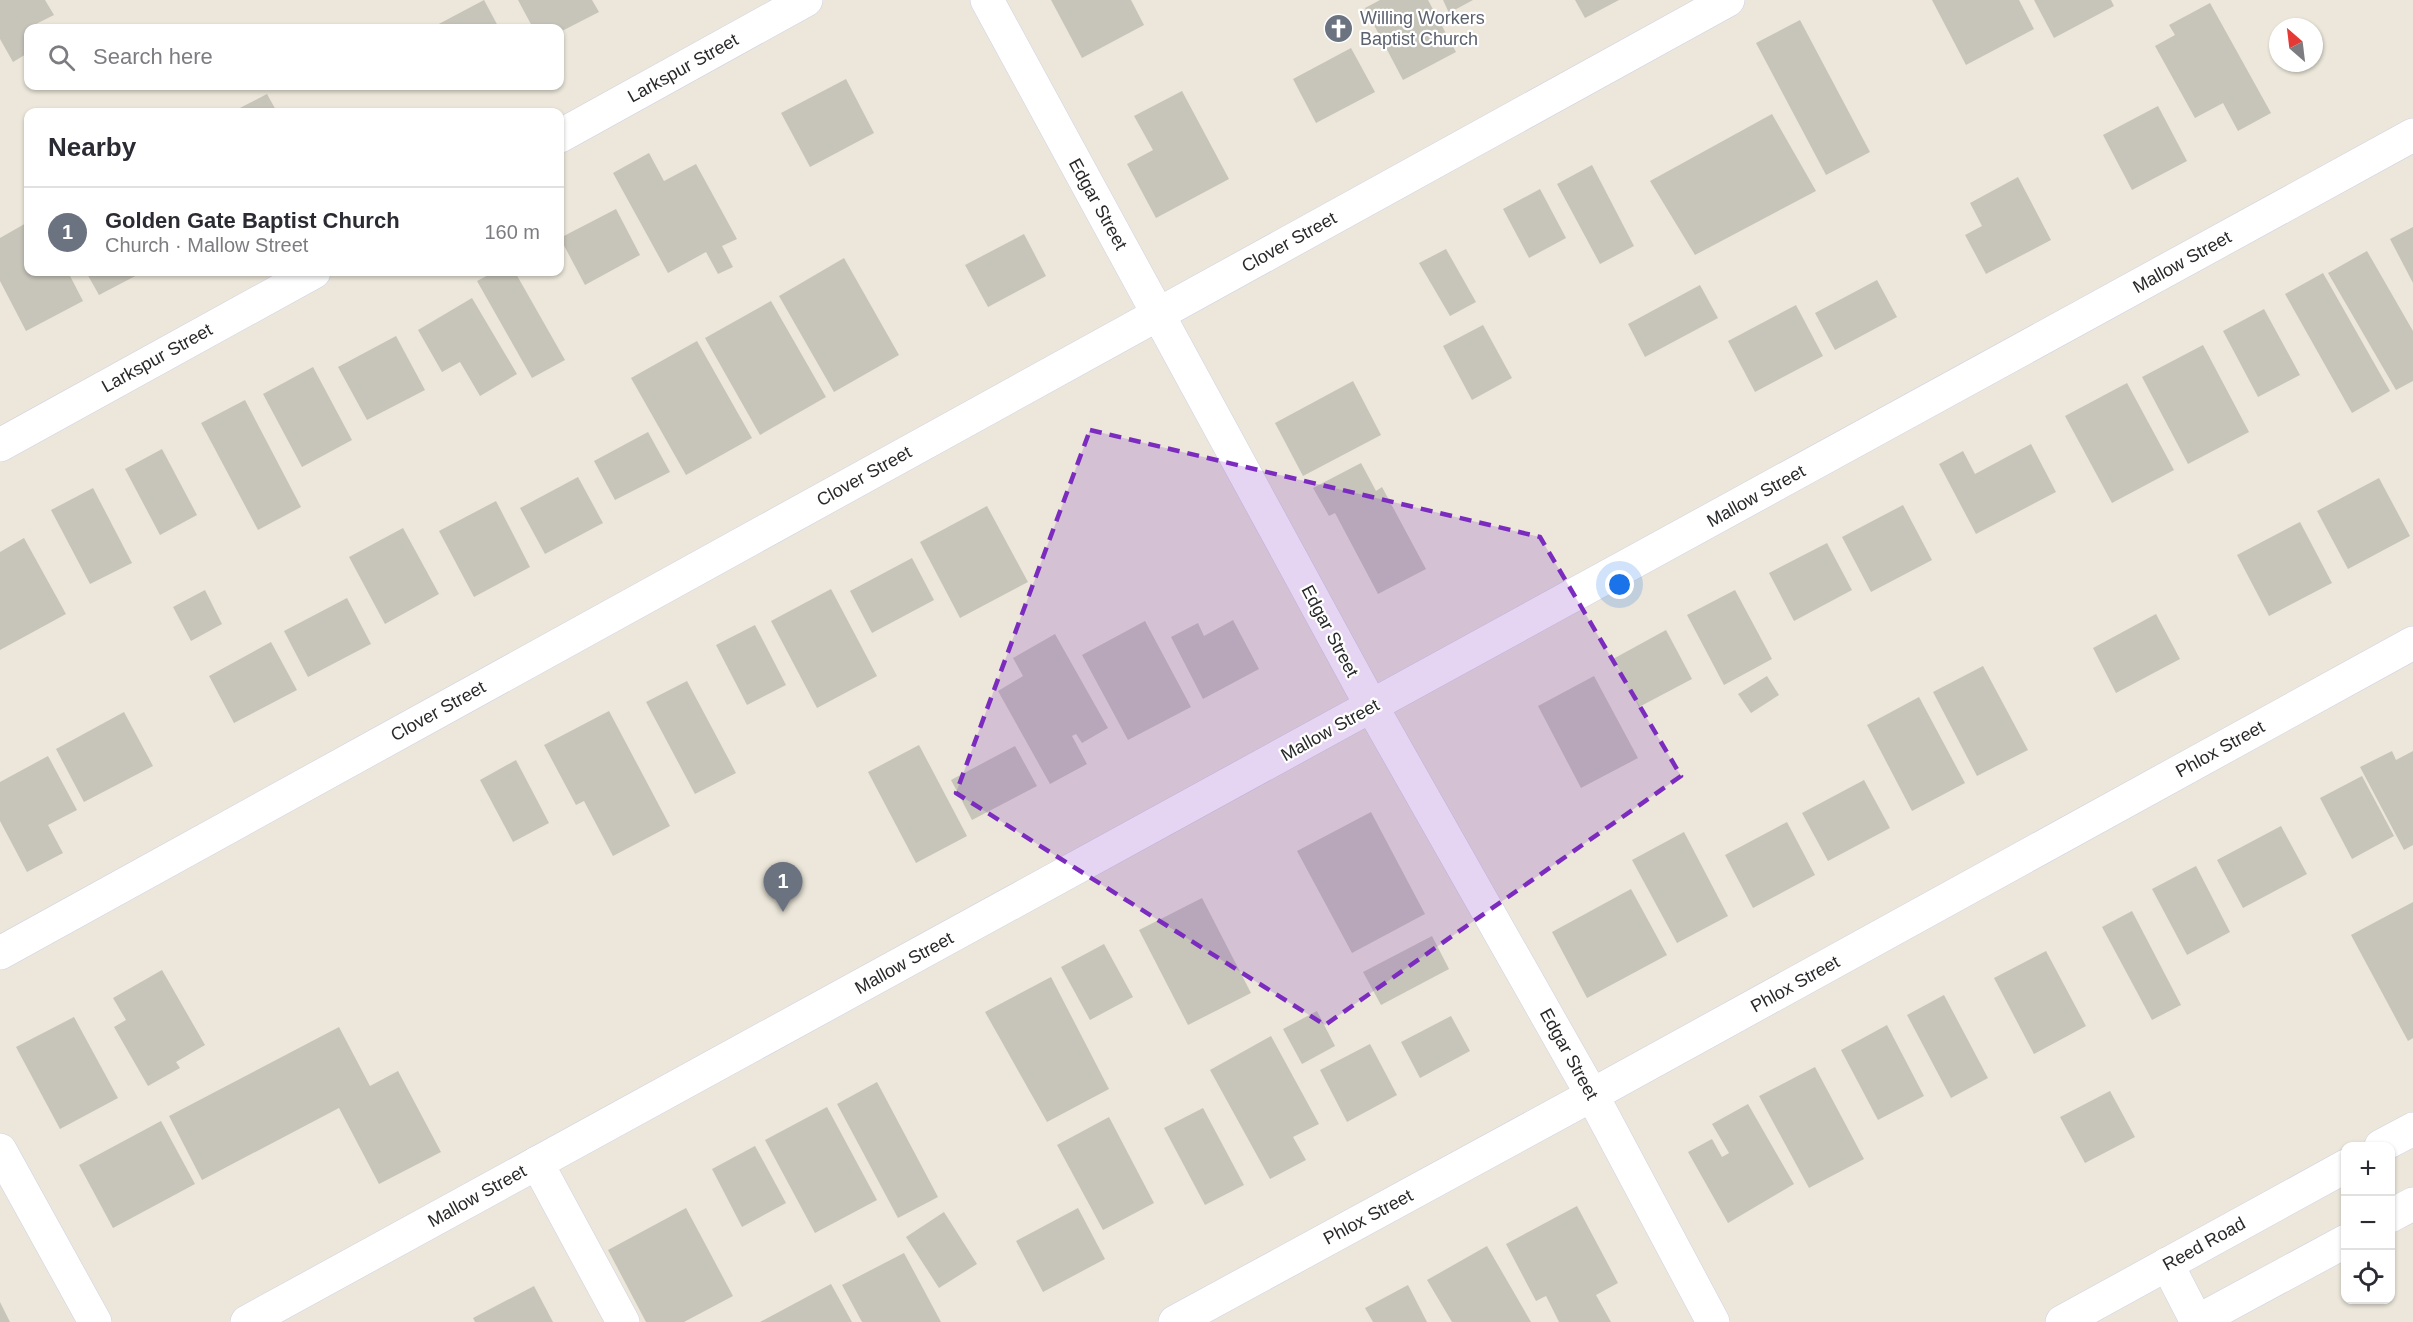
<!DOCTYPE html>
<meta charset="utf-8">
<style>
:root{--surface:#fff;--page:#f7f7f7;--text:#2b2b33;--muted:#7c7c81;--line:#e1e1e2;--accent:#0f766e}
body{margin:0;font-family:Helvetica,sans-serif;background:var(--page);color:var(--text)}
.controls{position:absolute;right:18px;bottom:18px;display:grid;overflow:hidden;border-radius:12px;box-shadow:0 2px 4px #0004}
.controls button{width:54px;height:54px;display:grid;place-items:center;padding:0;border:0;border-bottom:2px solid var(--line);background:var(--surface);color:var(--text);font:30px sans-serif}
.compass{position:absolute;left:2269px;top:18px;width:54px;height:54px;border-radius:50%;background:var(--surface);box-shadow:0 2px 4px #0004;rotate:332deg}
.you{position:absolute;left:1620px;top:585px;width:21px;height:21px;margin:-15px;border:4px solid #fff;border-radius:50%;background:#1a73e8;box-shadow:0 0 0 9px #1a73e833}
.badge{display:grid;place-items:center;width:39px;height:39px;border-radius:50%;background:var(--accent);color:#fff;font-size:20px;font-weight:700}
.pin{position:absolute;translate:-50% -50px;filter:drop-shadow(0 2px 3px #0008)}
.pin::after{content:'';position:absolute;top:32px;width:21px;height:18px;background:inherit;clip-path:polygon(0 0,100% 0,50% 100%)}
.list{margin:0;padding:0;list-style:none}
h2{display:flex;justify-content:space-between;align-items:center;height:78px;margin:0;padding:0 24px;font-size:26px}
h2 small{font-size:20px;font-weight:400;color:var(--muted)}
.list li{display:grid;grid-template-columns:39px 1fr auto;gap:18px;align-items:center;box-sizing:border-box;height:90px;padding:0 24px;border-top:2px solid var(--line)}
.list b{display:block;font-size:22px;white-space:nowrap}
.list p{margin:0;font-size:20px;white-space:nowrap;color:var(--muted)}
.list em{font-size:20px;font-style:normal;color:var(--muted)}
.icon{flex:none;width:33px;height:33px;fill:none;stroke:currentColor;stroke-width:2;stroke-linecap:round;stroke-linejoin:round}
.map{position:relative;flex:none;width:2413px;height:1322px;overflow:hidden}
.search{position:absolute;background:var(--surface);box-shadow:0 2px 4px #0004;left:24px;top:24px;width:540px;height:66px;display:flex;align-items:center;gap:15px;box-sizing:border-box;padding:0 21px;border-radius:12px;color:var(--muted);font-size:22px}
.panel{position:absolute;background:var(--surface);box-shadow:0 2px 4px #0004;left:24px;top:108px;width:540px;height:168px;border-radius:12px}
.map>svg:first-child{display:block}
.building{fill:#c7c5b9}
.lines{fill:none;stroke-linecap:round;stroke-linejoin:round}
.minor-casing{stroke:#cfd1e3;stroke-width:34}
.minor{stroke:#fff;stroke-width:33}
.marked{fill:#7b2cbf;fill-opacity:0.2;stroke:#7b2cbf;stroke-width:4.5;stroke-dasharray:12 8;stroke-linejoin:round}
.labels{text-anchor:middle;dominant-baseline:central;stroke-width:4.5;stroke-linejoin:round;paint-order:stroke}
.worship-label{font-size:18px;fill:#5b616d;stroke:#fff;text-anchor:start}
.street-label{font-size:18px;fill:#292929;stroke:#fff}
</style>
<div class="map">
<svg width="2413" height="1322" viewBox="0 0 2413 1322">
<rect width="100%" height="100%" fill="#ece7da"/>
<g class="building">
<polygon points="0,0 45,0 54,15 28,28 28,53 13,62 0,39"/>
<polygon points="484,0 499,28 436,28 435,26"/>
<polygon points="518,0 592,0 599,12 560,32 560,28 533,28"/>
<polygon points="1051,0 1131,0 1144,25 1082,58"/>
<polygon points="1380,0 1428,0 1456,52 1403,80 1365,8"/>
<polygon points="1443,0 1473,0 1449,13"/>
<polygon points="1575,0 1619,0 1585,18"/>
<polygon points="1932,0 2019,0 2034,29 1966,65"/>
<polygon points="2034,0 2111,0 2114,6 2054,38"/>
<polygon points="2210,3 2271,113 2238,131 2223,103 2195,118 2155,46 2175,35 2169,25"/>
<polygon points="1800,20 1870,152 1826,175 1756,43"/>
<polygon points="1351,48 1375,92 1316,123 1293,79"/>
<polygon points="846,79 874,133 810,167 781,113"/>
<polygon points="1182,91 1229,179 1156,218 1127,164 1153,150 1134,116"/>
<polygon points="267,94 277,112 232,112"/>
<polygon points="2158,106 2187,161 2132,190 2103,135"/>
<polygon points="1772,114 1816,191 1695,255 1650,181"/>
<polygon points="649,153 664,181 696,164 737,239 722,246 733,267 718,274 706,252 668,273 613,173"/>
<polygon points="1592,165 1634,246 1600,264 1557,184"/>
<polygon points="2018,177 2051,240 1986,274 1965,235 1982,226 1970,203"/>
<polygon points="1540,189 1566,238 1529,258 1503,209"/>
<polygon points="616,209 640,255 585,285 560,238"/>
<polygon points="28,222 28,272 68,272 83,301 26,331 0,281 0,238"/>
<polygon points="2413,227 2413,283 2390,239"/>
<polygon points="1024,234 1046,276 988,307 965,265"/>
<polygon points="1446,249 1476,302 1450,316 1419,263"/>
<polygon points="2367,251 2413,331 2413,381 2396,390 2328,273"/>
<polygon points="844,258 899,355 834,392 779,296"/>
<polygon points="86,272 143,272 99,295"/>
<polygon points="494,272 515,272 565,360 532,378 477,281"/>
<polygon points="2323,273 2390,391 2352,413 2285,294"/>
<polygon points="1877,280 1897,317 1835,350 1815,313"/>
<polygon points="1700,285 1718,318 1645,357 1628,324"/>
<polygon points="472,298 517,374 480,396 460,362 442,372 418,330"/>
<polygon points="771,301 826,397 760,435 705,338"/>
<polygon points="1796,305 1823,356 1755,392 1728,341"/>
<polygon points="2264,309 2300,375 2258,397 2223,331"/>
<polygon points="1483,325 1512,378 1472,400 1443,346"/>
<polygon points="396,336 425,390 367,420 338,367"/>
<polygon points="697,341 752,438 686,475 631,378"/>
<polygon points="2203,345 2249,432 2188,464 2142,377"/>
<polygon points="313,367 352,440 302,467 263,394"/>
<polygon points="1353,381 1381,435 1303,476 1275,423"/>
<polygon points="2127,383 2174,470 2112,503 2065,416"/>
<polygon points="245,400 301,507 258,530 201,423"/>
<polygon points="648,432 670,472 615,500 594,461"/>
<polygon points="2031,444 2056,492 1976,534 1939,464 1963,451 1975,474"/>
<polygon points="162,449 197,515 160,535 125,469"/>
<polygon points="1361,463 1376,491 1382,487 1426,569 1378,594 1335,513 1329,516 1313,488"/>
<polygon points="578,477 603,523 545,554 520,508"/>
<polygon points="2379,478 2410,536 2348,569 2317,511"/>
<polygon points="93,488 132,563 90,584 51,510"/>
<polygon points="496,501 530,567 474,597 439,531"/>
<polygon points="1903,505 1932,560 1871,592 1842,537"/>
<polygon points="987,506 1028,582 960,618 920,542"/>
<polygon points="2300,522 2332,583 2269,616 2237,555"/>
<polygon points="403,528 439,594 385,624 349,557"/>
<polygon points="24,538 66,614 0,650 0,552"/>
<polygon points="1827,543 1852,590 1794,621 1769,573"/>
<polygon points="912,558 934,600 872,633 850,591"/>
<polygon points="831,589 877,676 817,708 771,621"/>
<polygon points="205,590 222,624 191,641 173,607"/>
<polygon points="1735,590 1772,659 1724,685 1687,615"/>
<polygon points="347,598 371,644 308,677 284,631"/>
<polygon points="2156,614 2180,659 2116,693 2093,648"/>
<polygon points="1233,620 1259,669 1203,699 1171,637 1198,623 1204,636"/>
<polygon points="1145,621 1191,707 1128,740 1082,655"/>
<polygon points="755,625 786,685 747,705 716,645"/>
<polygon points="1666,630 1692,679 1639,707 1613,659"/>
<polygon points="1055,634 1108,728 1082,743 1076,734 1072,736 1087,764 1050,784 998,691 1023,676 1013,658"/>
<polygon points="271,642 297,690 234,723 209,676"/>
<polygon points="1983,666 2028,750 1977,776 1933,692"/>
<polygon points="1594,676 1638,758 1581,788 1538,706"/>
<polygon points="1767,676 1779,695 1751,713 1738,694"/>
<polygon points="687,681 736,773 695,794 646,702"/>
<polygon points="1919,697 1965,783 1912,811 1867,725"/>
<polygon points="609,711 670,826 613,856 584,801 576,805 544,745"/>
<polygon points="124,712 153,766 84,802 56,749"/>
<polygon points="919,745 967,836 916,863 868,772"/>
<polygon points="1015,746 1037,786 972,820 951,780"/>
<polygon points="2392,751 2396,760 2413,751 2413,845 2404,850 2360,767"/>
<polygon points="48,756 77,810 48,825 63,853 27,872 0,821 0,782"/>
<polygon points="516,760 549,823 513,842 480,780"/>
<polygon points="2362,776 2394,836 2352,859 2320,798"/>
<polygon points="1864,780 1890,828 1828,861 1802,813"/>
<polygon points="1371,812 1425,914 1352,953 1297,851"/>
<polygon points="1787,822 1815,875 1753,908 1725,855"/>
<polygon points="2281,826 2307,874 2243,908 2217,860"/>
<polygon points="1684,832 1728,916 1677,943 1632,860"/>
<polygon points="2196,866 2230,932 2187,955 2152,889"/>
<polygon points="1631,889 1667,955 1587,998 1552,932"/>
<polygon points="1202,898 1251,993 1188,1025 1139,930"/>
<polygon points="2413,902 2413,1038 2408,1041 2351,935"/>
<polygon points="2132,911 2181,1005 2152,1020 2102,927"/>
<polygon points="1432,936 1449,969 1381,1005 1363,972"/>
<polygon points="1104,944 1133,997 1090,1020 1061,967"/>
<polygon points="2046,951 2086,1026 2034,1054 1994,978"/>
<polygon points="162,970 205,1045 176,1062 180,1068 148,1086 114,1027 126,1020 113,998"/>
<polygon points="1051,977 1109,1089 1047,1122 985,1012"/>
<polygon points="1944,995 1988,1078 1951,1098 1907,1015"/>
<polygon points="1317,1011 1335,1046 1302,1064 1283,1029"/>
<polygon points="1451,1016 1470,1051 1420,1078 1401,1042"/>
<polygon points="74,1017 118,1098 60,1129 16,1047"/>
<polygon points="1887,1025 1924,1096 1878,1120 1841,1050"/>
<polygon points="339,1027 370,1086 398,1071 441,1152 379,1184 339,1108 202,1180 169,1116"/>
<polygon points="1271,1036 1319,1124 1293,1137 1306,1160 1270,1179 1210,1070"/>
<polygon points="1370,1044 1397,1095 1347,1122 1320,1070"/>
<polygon points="1815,1067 1864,1159 1809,1188 1759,1096"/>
<polygon points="877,1082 938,1197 898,1218 837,1104"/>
<polygon points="2110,1091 2135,1137 2085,1163 2060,1117"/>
<polygon points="1748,1104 1794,1184 1728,1223 1688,1152 1712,1139 1722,1157 1729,1153 1712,1124"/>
<polygon points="827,1107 877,1200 815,1233 765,1140"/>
<polygon points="1203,1108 1244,1185 1205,1205 1164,1128"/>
<polygon points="1109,1117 1154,1203 1103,1230 1057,1145"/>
<polygon points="161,1121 195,1184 113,1228 79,1165"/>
<polygon points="755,1146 786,1203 742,1227 712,1169"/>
<polygon points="1577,1206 1618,1283 1596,1295 1611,1322 1559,1322 1546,1296 1536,1301 1506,1244"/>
<polygon points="686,1208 733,1296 684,1322 646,1322 608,1250"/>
<polygon points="1078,1208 1105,1259 1043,1292 1016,1241"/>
<polygon points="944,1212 977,1264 939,1288 906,1237"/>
<polygon points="1487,1246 1531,1322 1452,1322 1427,1280"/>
<polygon points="904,1253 941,1322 862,1322 842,1285"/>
<polygon points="831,1284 852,1322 760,1322"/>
<polygon points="1408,1285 1427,1322 1373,1322 1365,1308"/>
<polygon points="534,1286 553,1322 475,1322 473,1318"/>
<polygon points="0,1302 10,1322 0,1322"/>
</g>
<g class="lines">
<defs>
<g id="minor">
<polyline points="987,0 1372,707 1592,1095 1713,1322"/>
<polyline points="560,136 806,0"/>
<polyline points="0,445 314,272"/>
<polyline points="0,953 1728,0"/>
<polyline points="2381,1146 2413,1129"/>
<polyline points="0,1150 95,1322"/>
<polyline points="537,1163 623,1322"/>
<polyline points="2390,1216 2413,1204"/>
<polyline points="2167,1264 2197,1322"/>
<polyline points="247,1322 2413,135"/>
<polyline points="1175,1322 1592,1095 2413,643"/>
<polyline points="2062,1322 2346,1166"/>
<polyline points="2196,1322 2346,1241"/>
</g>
</defs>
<use href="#minor" class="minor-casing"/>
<use href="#minor" class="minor"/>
</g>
<path class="marked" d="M1090 430 1540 537 1681 776 1325 1025 956 793Z"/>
<defs>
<symbol id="church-disc" viewBox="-11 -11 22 22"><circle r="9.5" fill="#6b7280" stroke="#fff"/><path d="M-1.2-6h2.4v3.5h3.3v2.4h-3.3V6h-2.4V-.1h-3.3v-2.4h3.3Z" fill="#fff"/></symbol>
</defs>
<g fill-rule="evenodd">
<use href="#church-disc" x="1322" y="12" width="33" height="33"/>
</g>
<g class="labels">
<g class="worship-label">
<text x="1360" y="18">Willing Workers<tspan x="1360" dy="21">Baptist Church</tspan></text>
</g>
<g class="street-label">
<text transform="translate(683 68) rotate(-29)">Larkspur Street</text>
<text transform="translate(1098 204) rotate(61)">Edgar Street</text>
<text transform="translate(1289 242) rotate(-29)">Clover Street</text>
<text transform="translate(2182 262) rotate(-29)">Mallow Street</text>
<text transform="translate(157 358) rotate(-29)">Larkspur Street</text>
<text transform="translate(864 476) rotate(-29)">Clover Street</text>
<text transform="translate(1756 496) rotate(-29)">Mallow Street</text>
<text transform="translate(1330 631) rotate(62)">Edgar Street</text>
<text transform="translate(438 711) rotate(-29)">Clover Street</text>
<text transform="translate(1330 730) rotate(-29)">Mallow Street</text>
<text transform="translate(2220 749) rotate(-29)">Phlox Street</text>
<text transform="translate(904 963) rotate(-29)">Mallow Street</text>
<text transform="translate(1795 984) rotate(-29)">Phlox Street</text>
<text transform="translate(1569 1054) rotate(61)">Edgar Street</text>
<text transform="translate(477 1196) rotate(-29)">Mallow Street</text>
<text transform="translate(1368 1217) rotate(-28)">Phlox Street</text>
<text transform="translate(2204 1244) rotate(-29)">Reed Road</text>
</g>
</g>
</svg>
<div class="controls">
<button>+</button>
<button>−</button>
<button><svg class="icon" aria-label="locate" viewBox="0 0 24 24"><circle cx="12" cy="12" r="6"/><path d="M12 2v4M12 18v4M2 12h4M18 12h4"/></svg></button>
</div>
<svg class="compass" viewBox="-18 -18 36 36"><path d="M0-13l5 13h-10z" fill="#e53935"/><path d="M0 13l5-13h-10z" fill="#7c7c81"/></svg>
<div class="you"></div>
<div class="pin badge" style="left:783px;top:912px;background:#6b7280">1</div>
<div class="search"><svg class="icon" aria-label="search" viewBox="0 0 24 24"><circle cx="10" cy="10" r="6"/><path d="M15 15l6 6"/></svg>Search here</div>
<section class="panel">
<h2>Nearby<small></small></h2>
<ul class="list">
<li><span class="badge" style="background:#6b7280">1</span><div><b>Golden Gate Baptist Church</b><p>Church · Mallow Street</p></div><em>160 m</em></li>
</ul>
</section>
</div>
